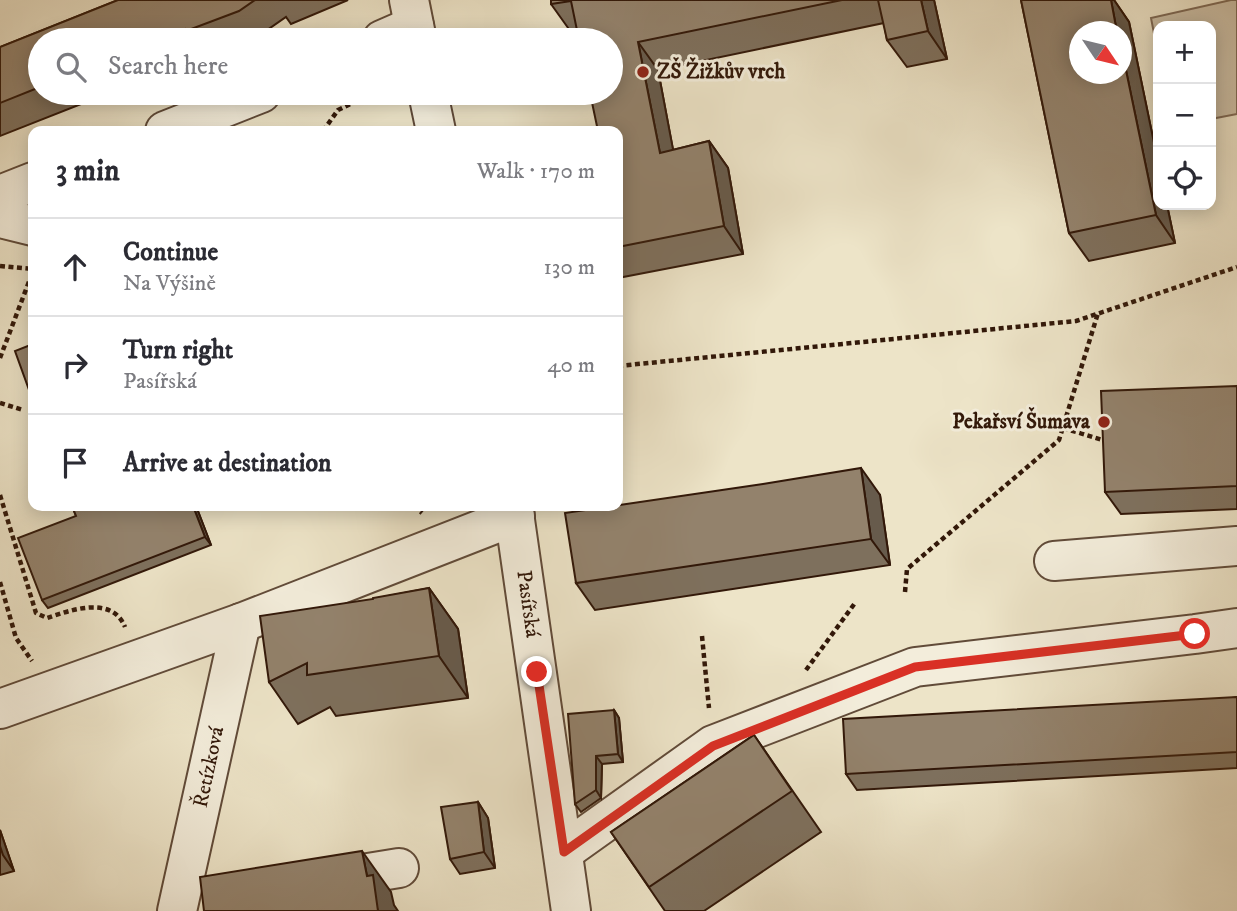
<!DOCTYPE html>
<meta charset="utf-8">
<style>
:root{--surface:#fff;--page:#f7f7f7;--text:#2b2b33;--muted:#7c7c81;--line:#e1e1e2}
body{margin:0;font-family:"IM FELL DW Pica",serif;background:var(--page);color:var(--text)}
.controls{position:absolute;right:21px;top:21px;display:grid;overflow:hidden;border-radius:14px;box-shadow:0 4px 18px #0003}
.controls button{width:63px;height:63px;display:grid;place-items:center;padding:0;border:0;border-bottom:2px solid var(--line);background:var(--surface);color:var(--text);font:35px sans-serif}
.compass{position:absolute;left:1069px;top:21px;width:63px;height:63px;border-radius:50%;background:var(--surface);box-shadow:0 4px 18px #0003;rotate:125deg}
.stop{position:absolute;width:21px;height:21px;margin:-16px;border:5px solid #d93025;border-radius:50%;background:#fff}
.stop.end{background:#d93025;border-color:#fff;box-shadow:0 2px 7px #0008}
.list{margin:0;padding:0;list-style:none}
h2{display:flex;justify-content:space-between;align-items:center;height:91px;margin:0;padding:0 28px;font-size:30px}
h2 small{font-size:23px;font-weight:400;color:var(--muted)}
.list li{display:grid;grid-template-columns:46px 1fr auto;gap:21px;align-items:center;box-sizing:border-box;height:98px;padding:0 28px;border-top:2px solid var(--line)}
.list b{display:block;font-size:26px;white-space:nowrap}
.list p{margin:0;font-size:23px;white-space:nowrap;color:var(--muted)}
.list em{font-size:23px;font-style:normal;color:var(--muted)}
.icon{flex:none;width:38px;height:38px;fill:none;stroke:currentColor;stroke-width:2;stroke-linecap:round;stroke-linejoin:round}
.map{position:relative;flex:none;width:1237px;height:911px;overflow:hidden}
.search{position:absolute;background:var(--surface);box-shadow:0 4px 18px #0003;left:28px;top:28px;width:595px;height:77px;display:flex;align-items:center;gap:18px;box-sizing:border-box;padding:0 24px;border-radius:38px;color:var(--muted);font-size:26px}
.panel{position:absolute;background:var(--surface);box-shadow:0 4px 18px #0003;left:28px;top:126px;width:595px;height:385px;border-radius:14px}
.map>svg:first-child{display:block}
.green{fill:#cdc1a8;stroke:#806c58;stroke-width:2}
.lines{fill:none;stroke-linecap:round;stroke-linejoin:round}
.minor-casing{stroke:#614b39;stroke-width:42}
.path{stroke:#321809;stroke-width:4.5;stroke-dasharray:5 3.5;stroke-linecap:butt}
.minor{stroke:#f3eddb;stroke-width:38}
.wall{fill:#7e705d;stroke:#321809;stroke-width:2}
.shaded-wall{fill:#675b4c;stroke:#321809;stroke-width:2}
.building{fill:#93826c;stroke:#321809;stroke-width:2}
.route{stroke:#d93025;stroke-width:9}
.poi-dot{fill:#8f2418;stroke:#f3eddb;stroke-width:2.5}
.labels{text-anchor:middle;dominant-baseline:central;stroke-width:6;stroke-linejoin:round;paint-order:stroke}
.poi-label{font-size:21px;font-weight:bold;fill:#321809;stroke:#f3eddb;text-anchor:start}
.street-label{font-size:21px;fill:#321809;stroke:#f3eddb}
</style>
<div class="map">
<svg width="1237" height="911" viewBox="0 0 1237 911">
<rect width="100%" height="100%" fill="#ede4c8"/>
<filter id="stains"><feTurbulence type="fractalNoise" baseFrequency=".00286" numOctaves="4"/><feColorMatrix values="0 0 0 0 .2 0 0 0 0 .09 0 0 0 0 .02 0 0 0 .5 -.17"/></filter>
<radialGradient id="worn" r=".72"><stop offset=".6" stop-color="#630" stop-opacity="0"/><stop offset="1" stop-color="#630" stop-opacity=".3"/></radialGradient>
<polygon class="green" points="1231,0 1237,0 1237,114 1211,119 1211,26 1158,26 1158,54 1151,18"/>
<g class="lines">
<defs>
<g id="minor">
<polyline points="409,0 417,40"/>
<polyline points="382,40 414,26"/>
<polyline points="428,93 436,131"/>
<polyline points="165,131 261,93"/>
<polyline points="0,195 33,182"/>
<polyline points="0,218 33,226"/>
<polyline points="513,506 571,911"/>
<polyline points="1054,561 1237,546"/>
<polyline points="0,709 241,623 515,516"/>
<polyline points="563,852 713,745 915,667 1195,634 1237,628"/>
<polyline points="325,880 399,868"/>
<polyline points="177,911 241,623"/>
</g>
</defs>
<use href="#minor" class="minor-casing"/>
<g class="path">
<polyline points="295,100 313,93"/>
<polyline points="323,131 338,110 373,93"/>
<polyline points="0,266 33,269"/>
<polyline points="0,358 33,271"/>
<polyline points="618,366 1076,321 1237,267"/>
<polyline points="0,403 23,410"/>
<polyline points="1063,428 1109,442"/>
<path d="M0 495 36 613 47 618C71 610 112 595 125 627"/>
<polyline points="414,506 422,513"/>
<polyline points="0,582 16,638 32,661"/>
<polyline points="905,592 907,569 1059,440 1098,313"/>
<polyline points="702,636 709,708"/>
<polyline points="806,670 855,603"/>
</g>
<use href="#minor" class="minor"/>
</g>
<g class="wall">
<polygon points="118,0 348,0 291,24 286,17 257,37 248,40 40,40 40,93 109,93 0,136 0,47"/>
<polygon points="551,0 934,0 947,59 907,67 887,40 884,23 658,70 673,150 709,141 728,168 743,254 618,278 618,131 577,31 571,32 551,4"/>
<polygon points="1021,0 1114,0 1129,22 1158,162 1158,205 1167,205 1175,243 1089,261 1069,233"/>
<polygon points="1237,386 1237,509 1121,514 1105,492"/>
<polygon points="880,495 890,565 595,610 576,583"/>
<polygon points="72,506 196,506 211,545 48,608 42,600 76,516"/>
<polygon points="429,588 458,629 468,698 336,716 330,707 298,724 269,682 373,599"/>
<polygon points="1237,697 1237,768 857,790 846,774"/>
<polygon points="614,710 619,718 623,762 602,764 601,798 581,812 575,804"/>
<polygon points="754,735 821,832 704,911 665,911 611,832"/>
<polygon points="478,802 488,818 495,868 460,874 450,859"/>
<polygon points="0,830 14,871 0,875"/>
</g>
<g class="shaded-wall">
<polygon points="921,0 934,0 947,59 928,31"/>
<polygon points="1111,0 1114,0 1129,22 1158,162 1158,205 1167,205 1175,243 1156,215 1122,51 1122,32 1117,32"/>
<polygon points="638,42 658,70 679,181 660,153"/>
<polygon points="709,141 728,168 743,254 724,226"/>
<polygon points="861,468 880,495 890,565 871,539"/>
<polygon points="193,506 196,506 211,545 205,537"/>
<polygon points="429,588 458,629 468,698 439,656"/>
<polygon points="614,710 619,718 623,762 618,754"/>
<polygon points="596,756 602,764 601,798 596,790"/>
<polygon points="478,802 488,818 495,868 484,852"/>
<polygon points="0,830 14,871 3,855 0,846"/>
<polygon points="362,851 391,892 394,905 398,911 378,911 367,876"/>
</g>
<g class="building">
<polygon points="118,0 255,0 239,11 186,31 185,29 157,40 40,40 40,87 0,103 0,47"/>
<polygon points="551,0 842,0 638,42 660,153 709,141 724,226 618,247 618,131 598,131 590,93 611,93 611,40 579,40 571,1 551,4"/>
<polygon points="878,0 921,0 928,31 887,40"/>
<polygon points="1021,0 1111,0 1117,32 1080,32 1080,74 1122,74 1122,51 1156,215 1069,233"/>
<polygon points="33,344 33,401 15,351"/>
<polygon points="1237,386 1237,486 1105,492 1101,391"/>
<polygon points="861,468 871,539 576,583 565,513 763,484"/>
<polygon points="72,506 193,506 205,537 42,600 18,538 76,516"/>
<polygon points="429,588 439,656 307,675 307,663 269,682 260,616 373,599 373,598"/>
<polygon points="1237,697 1237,752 846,774 843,719"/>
<polygon points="614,710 618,754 596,756 596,790 575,804 568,714"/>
<polygon points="754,735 792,791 649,887 611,832"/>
<polygon points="478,802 484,852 450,859 441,807"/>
<polygon points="362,851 367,876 373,875 378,911 204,911 200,877"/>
</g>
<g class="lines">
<polyline class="route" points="537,672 564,852 713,746 915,667 1195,634"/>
</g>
<g class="poi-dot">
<circle cx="643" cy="72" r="7"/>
<circle cx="1104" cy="422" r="7"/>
</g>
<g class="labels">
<g class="poi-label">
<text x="657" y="72">ZŠ Žižkův vrch</text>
<text x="1090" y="422" text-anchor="end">Pekařsví Šumava</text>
</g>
<g class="street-label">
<text transform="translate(528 604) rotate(82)">Pasířská</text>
<text transform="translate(209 767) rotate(-78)">Řetízková</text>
</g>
</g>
<rect width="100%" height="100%" filter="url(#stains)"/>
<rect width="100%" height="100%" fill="url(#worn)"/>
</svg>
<div class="controls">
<button>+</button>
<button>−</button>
<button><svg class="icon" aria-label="locate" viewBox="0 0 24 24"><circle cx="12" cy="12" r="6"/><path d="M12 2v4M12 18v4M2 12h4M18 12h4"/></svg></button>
</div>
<svg class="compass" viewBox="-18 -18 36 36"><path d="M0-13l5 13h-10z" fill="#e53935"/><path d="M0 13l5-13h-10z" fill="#7c7c81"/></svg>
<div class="stop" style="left:1195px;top:634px"></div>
<div class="stop end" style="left:537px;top:672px"></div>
<div class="search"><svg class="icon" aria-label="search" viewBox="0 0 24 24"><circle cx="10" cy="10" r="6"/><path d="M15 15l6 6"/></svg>Search here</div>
<section class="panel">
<h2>3 min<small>Walk · 170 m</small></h2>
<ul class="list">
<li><svg class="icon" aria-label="ahead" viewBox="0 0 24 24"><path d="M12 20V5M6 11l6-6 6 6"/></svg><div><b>Continue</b><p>Na Výšině</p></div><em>130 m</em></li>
<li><svg class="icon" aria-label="right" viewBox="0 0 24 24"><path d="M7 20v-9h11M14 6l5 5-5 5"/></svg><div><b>Turn right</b><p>Pasířská</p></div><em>40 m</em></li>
<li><svg class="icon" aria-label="arrive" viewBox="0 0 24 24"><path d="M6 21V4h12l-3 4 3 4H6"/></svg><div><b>Arrive at destination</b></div></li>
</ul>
</section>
</div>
